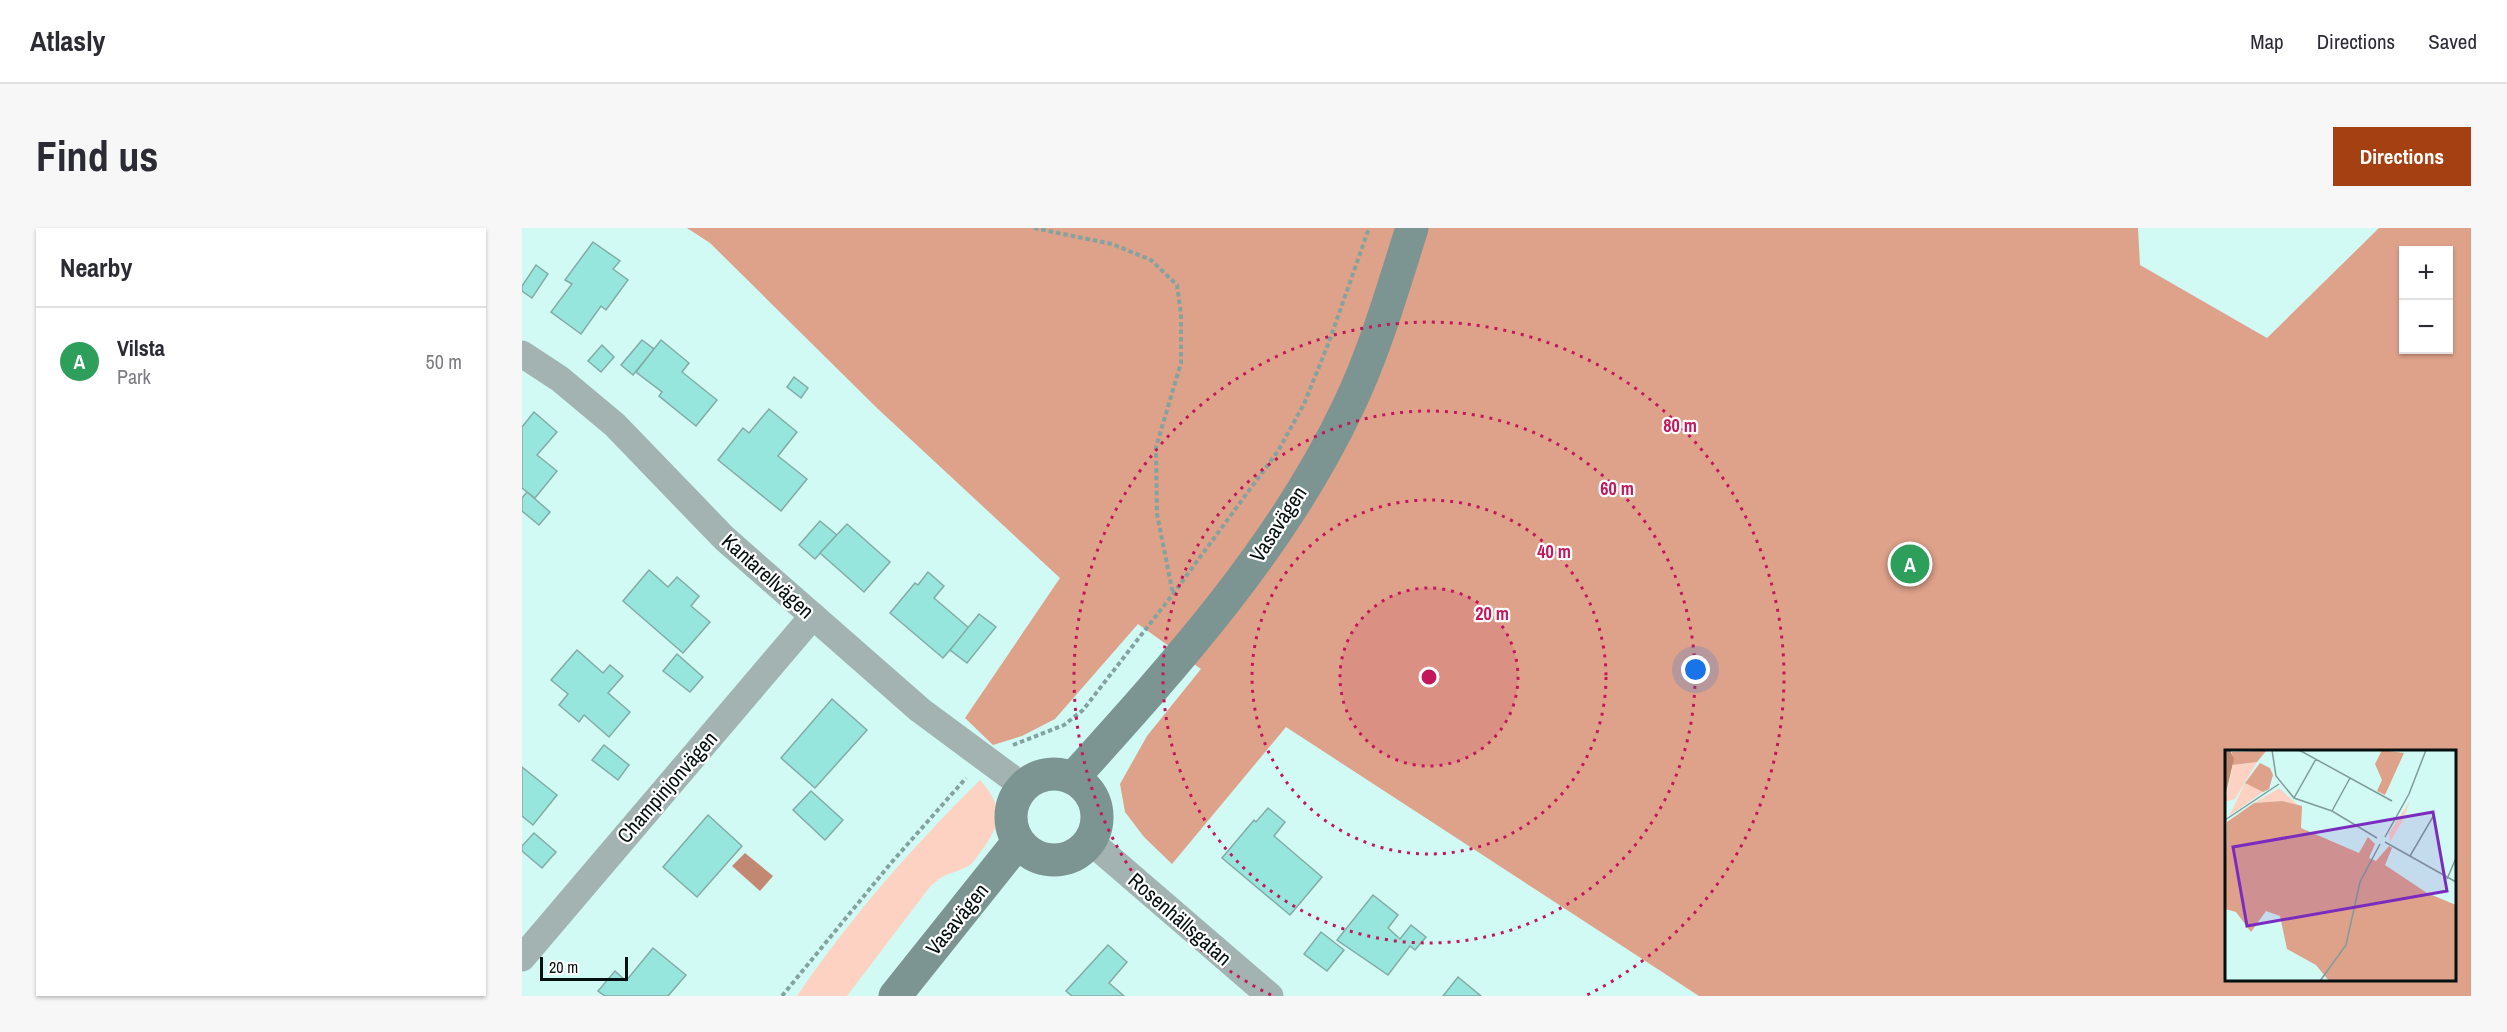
<!DOCTYPE html>
<meta charset="utf-8">
<style>
:root{--surface:#fff;--page:#f7f7f7;--text:#2b2b33;--muted:#7c7c81;--line:#e1e1e2;--accent:#a54012}
body{margin:0;font-family:"Archivo Narrow",sans-serif;background:var(--page);color:var(--text)}
.controls{position:absolute;right:18px;top:18px;display:grid;overflow:hidden;border-radius:0px;box-shadow:0 2px 4px #0004}
.controls button{width:54px;height:54px;display:grid;place-items:center;padding:0;border:0;border-bottom:2px solid var(--line);background:var(--surface);color:var(--text);font:30px sans-serif}
.scale{position:absolute;left:18px;bottom:15px;width:88px;box-sizing:border-box;padding-left:6px;border:3px solid #03100f;border-top:0;font-size:16px;line-height:21px;white-space:nowrap;color:#03100f;-webkit-text-stroke:4px #fff;paint-order:stroke}
.you{position:absolute;left:1174px;top:442px;width:21px;height:21px;margin:-15px;border:4px solid #fff;border-radius:50%;background:#1a73e8;box-shadow:0 0 0 9px #1a73e833}
.badge{display:grid;place-items:center;width:39px;height:39px;border-radius:50%;background:var(--accent);color:#fff;font-size:20px;font-weight:700}
.pin{position:absolute;translate:-50% -50%;border:3px solid #fff;box-shadow:0 2px 6px #0006}
.list{margin:0;padding:0;list-style:none}
h2{display:flex;justify-content:space-between;align-items:center;height:78px;margin:0;padding:0 24px;font-size:26px}
h2 small{font-size:20px;font-weight:400;color:var(--muted)}
.list li{display:grid;grid-template-columns:39px 1fr auto;gap:18px;align-items:center;box-sizing:border-box;height:108px;padding:0 24px;border-top:2px solid var(--line)}
.list b{display:block;font-size:22px;white-space:nowrap}
.list p{margin:0;font-size:20px;white-space:nowrap;color:var(--muted)}
.list em{font-size:20px;font-style:normal;color:var(--muted)}
.map{position:relative;flex:none;width:1949px;height:768px;overflow:hidden;border-radius:0px}
header{display:flex;align-items:center;gap:36px;box-sizing:border-box;height:84px;padding:0 30px;background:var(--surface);border-bottom:2px solid var(--line)}
header strong{font-size:28px}
nav{display:flex;gap:33px;margin-inline-start:auto;font-size:21px}
.intro{display:flex;align-items:center;justify-content:space-between;box-sizing:border-box;height:144px;padding:0 36px}
h1{margin:0;font-size:42px}
.button{padding:15px 27px;border-radius:0px;background:var(--accent);color:#fff;font-size:21px;font-weight:700}
main{display:flex;gap:36px;padding:0 36px}
aside{flex:1;background:var(--surface);border-radius:0px;box-shadow:0 2px 4px #0004}
.map>svg:first-child{display:block}
.green{fill:#fed2c2}
.forest{fill:#dea18a;fill-rule:evenodd}
.water{fill:#c38872}
.building{fill:#96e6dd;stroke:#84aba6;stroke-width:1.5}
.lines{fill:none;stroke-linecap:round;stroke-linejoin:round}
.path{stroke:#84a39f;stroke-width:4;stroke-dasharray:4.5 3;stroke-linecap:butt}
.street{stroke:#a2b3b1;stroke-width:27}
.secondary{stroke:#7c9592;stroke-width:33}
.ring{fill:none;stroke:#c2185b;stroke-width:3;stroke-dasharray:3 6}
.labels{text-anchor:middle;dominant-baseline:central;stroke-width:4.5;stroke-linejoin:round;paint-order:stroke}
.street-label{font-size:21px;fill:#03100f;stroke:#fff}
.inset-road{fill:none;stroke:#7f9c99;stroke-width:1.5}
.view{fill:#7b2cbf;fill-opacity:0.15;stroke:#7b2cbf;stroke-width:3}
.inset-edge{fill:none;stroke:#03100f;stroke-width:3}
.centre{fill:#c2185b;stroke:#fff;stroke-width:3}
.ring-label{font-size:18px;text-anchor:middle;font-weight:bold;fill:#c2185b;stroke:#fff;stroke-width:4.5;stroke-linejoin:round;paint-order:stroke}
</style>
<header>
<strong>Atlasly</strong>
<nav><a>Map</a><a>Directions</a><a>Saved</a></nav>
</header>
<div class="intro"><h1>Find us</h1><a class="button">Directions</a></div>
<main>
<aside>
<h2>Nearby<small></small></h2>
<ul class="list">
<li><span class="badge" style="background:#2e9e5b">A</span><div><b>Vilsta</b><p>Park</p></div><em>50 m</em></li>
</ul>
</aside>
<div class="map">
<svg width="1949" height="768" viewBox="0 0 1949 768">
<rect width="100%" height="100%" fill="#d1faf5"/>
<path class="green" d="M458 552C481 578 481 594 460 622 456 627 452 634 448 637 432 647 424 642 407 660L325 768H275C328 690 391 618 458 552Z"/>
<path class="forest" d="M165 0H1616L1618 37 1745 110 1857 0H1949V768H1177L764 499 650 636 622 609 603 584 598 556 625 508 679 441 616 396 533 491 500 508 471 517 443 490 538 350 356 181 188 15ZM1882 22H1926V122H1882ZM1704 524H1932V752H1704Z"/>
<polygon class="water" points="223,625 251,648 238,663 210,638"/>
<g class="building">
<polygon points="71,14 98,33 91,41 106,52 84,82 79,78 59,106 29,84 50,56 43,52"/>
<polygon points="14,37 26,46 10,70 0,63 0,58"/>
<polygon points="120,112 132,121 111,147 99,137"/>
<polygon points="139,112 167,135 160,144 195,172 174,198 137,168 140,164 114,144"/>
<polygon points="80,117 92,129 79,144 66,133"/>
<polygon points="272,149 286,160 279,170 265,159"/>
<polygon points="247,181 275,204 256,228 285,251 259,283 196,232 221,200 227,205"/>
<polygon points="12,184 35,204 15,227 35,243 13,270 0,260 0,199"/>
<polygon points="5,264 28,284 17,297 0,283 0,270"/>
<polygon points="298,293 315,307 293,331 277,317"/>
<polygon points="325,296 368,334 342,364 298,325"/>
<polygon points="127,342 146,359 155,349 177,368 169,378 188,394 161,425 101,373"/>
<polygon points="406,344 422,358 412,370 447,400 421,430 368,385 393,355 396,357"/>
<polygon points="457,386 474,399 445,435 428,422"/>
<polygon points="55,422 81,445 88,437 101,448 86,465 108,484 87,509 62,487 57,494 37,477 46,466 29,452"/>
<polygon points="155,426 181,449 168,464 141,443"/>
<polygon points="310,471 345,502 293,560 259,530"/>
<polygon points="82,517 107,537 96,552 70,532"/>
<polygon points="0,539 35,567 11,597 0,588"/>
<polygon points="289,563 321,592 303,612 271,582"/>
<polygon points="746,580 763,594 752,608 800,649 768,687 700,630 732,592 734,594"/>
<polygon points="186,587 220,618 175,669 141,639"/>
<polygon points="12,605 34,624 20,640 0,623 0,618"/>
<polygon points="851,667 876,687 866,700 878,711 889,697 904,709 893,722 888,718 866,747 815,712"/>
<polygon points="799,704 822,722 805,743 782,726"/>
<polygon points="586,717 605,734 587,755 602,768 550,768 544,763"/>
<polygon points="131,720 164,747 146,768 83,768 76,763 93,743 104,753"/>
<polygon points="936,749 959,768 921,768"/>
</g>
<g class="lines">
<g class="path">
<polyline points="512,0 590,16 629,32 655,57 659,86 659,135 634,219 635,286 651,366"/>
<polyline points="491,517 542,497 561,482 651,366 756,223 782,176 807,114 847,0"/>
<polyline points="260,768 369,635 444,550"/>
</g>
<g class="street">
<polyline points="0,126 38,151 93,197 202,310 398,482 502,559"/>
<polyline points="568,613 748,768"/>
<polyline points="0,730 291,388"/>
</g>
<g class="secondary">
<circle cx="532" cy="589" r="43"/>
<path d="M551 550C653 437 760 319 826 179 853 123 871 60 890 0"/>
<polyline points="373,768 496,614"/>
</g>
</g>
<circle cx="907" cy="449" r="89" fill="#c2185b" fill-opacity=".12"/>
<g class="ring">
<circle cx="907" cy="449" r="89"/>
<circle cx="907" cy="449" r="177"/>
<circle cx="907" cy="449" r="266"/>
<path d="M749 767A355 355 0 1 1 1065 767"/>
</g>
<g class="labels">
<g class="street-label">
<text transform="translate(756 296) rotate(-57)">Vasavägen</text>
<text transform="translate(246 348) rotate(42)">Kantarellvägen</text>
<text transform="translate(145 559) rotate(-49)">Champinjonvägen</text>
<text transform="translate(435 691) rotate(-51)">Vasavägen</text>
<text transform="translate(658 691) rotate(41)">Rosenhällsgatan</text>
</g>
</g>
<g transform="translate(1703 522)">
<rect width="231" height="231" fill="#d1faf5"/>
<path d="M32 12 10 49 0 52 8 15ZM20 33 38 42 4 66 10 54ZM54 38 74 56 57 51 29 53ZM185 51 178 70 165 92 164 83Z" fill="#fed2c2"/>
<path d="M157 0 179 3 160 45 152 41 157 30 150 14ZM41 1 32 12 8 15 7 2ZM35 13 45 18 48 25 44 39 38 42 20 33ZM57 51 77 56 76 78 134 103 143 87 150 94 144 108 151 111 164 96 167 98 160 115 202 143 231 155V231H104L91 215 62 199 55 166 41 161 26 182 11 162 0 159 2 72 29 53Z" fill="#dea18a"/>
<path d="M0 0H5L9 9 0 47Z" fill="#c38872"/>
<path class="inset-road" d="M47 0 51 26 69 48 107 61 152 88M74 0 167 51M69 48 91 9M107 61 125 28M0 70 54 34M160 87 184 44 201 0M160 92 231 132M185 106 209 65M222 129 231 108M95 231 121 195 135 132 155 94"/>
<path class="view" d="M208 62 222 141 22 176 8 97Z"/>
<rect width="231" height="231" class="inset-edge"/>
</g>
<circle cx="907" cy="449" r="9" class="centre"/>
<g class="ring-label">
<text x="1158" y="204">80 m</text>
<text x="1095" y="267">60 m</text>
<text x="1032" y="330">40 m</text>
<text x="970" y="392">20 m</text>
</g>
</svg>
<div class="controls">
<button>+</button>
<button>−</button>
</div>
<div class="scale">20 m</div>
<div class="you"></div>
<div class="pin badge" style="left:1388px;top:336px;background:#2e9e5b">A</div>
</div>
</main>
